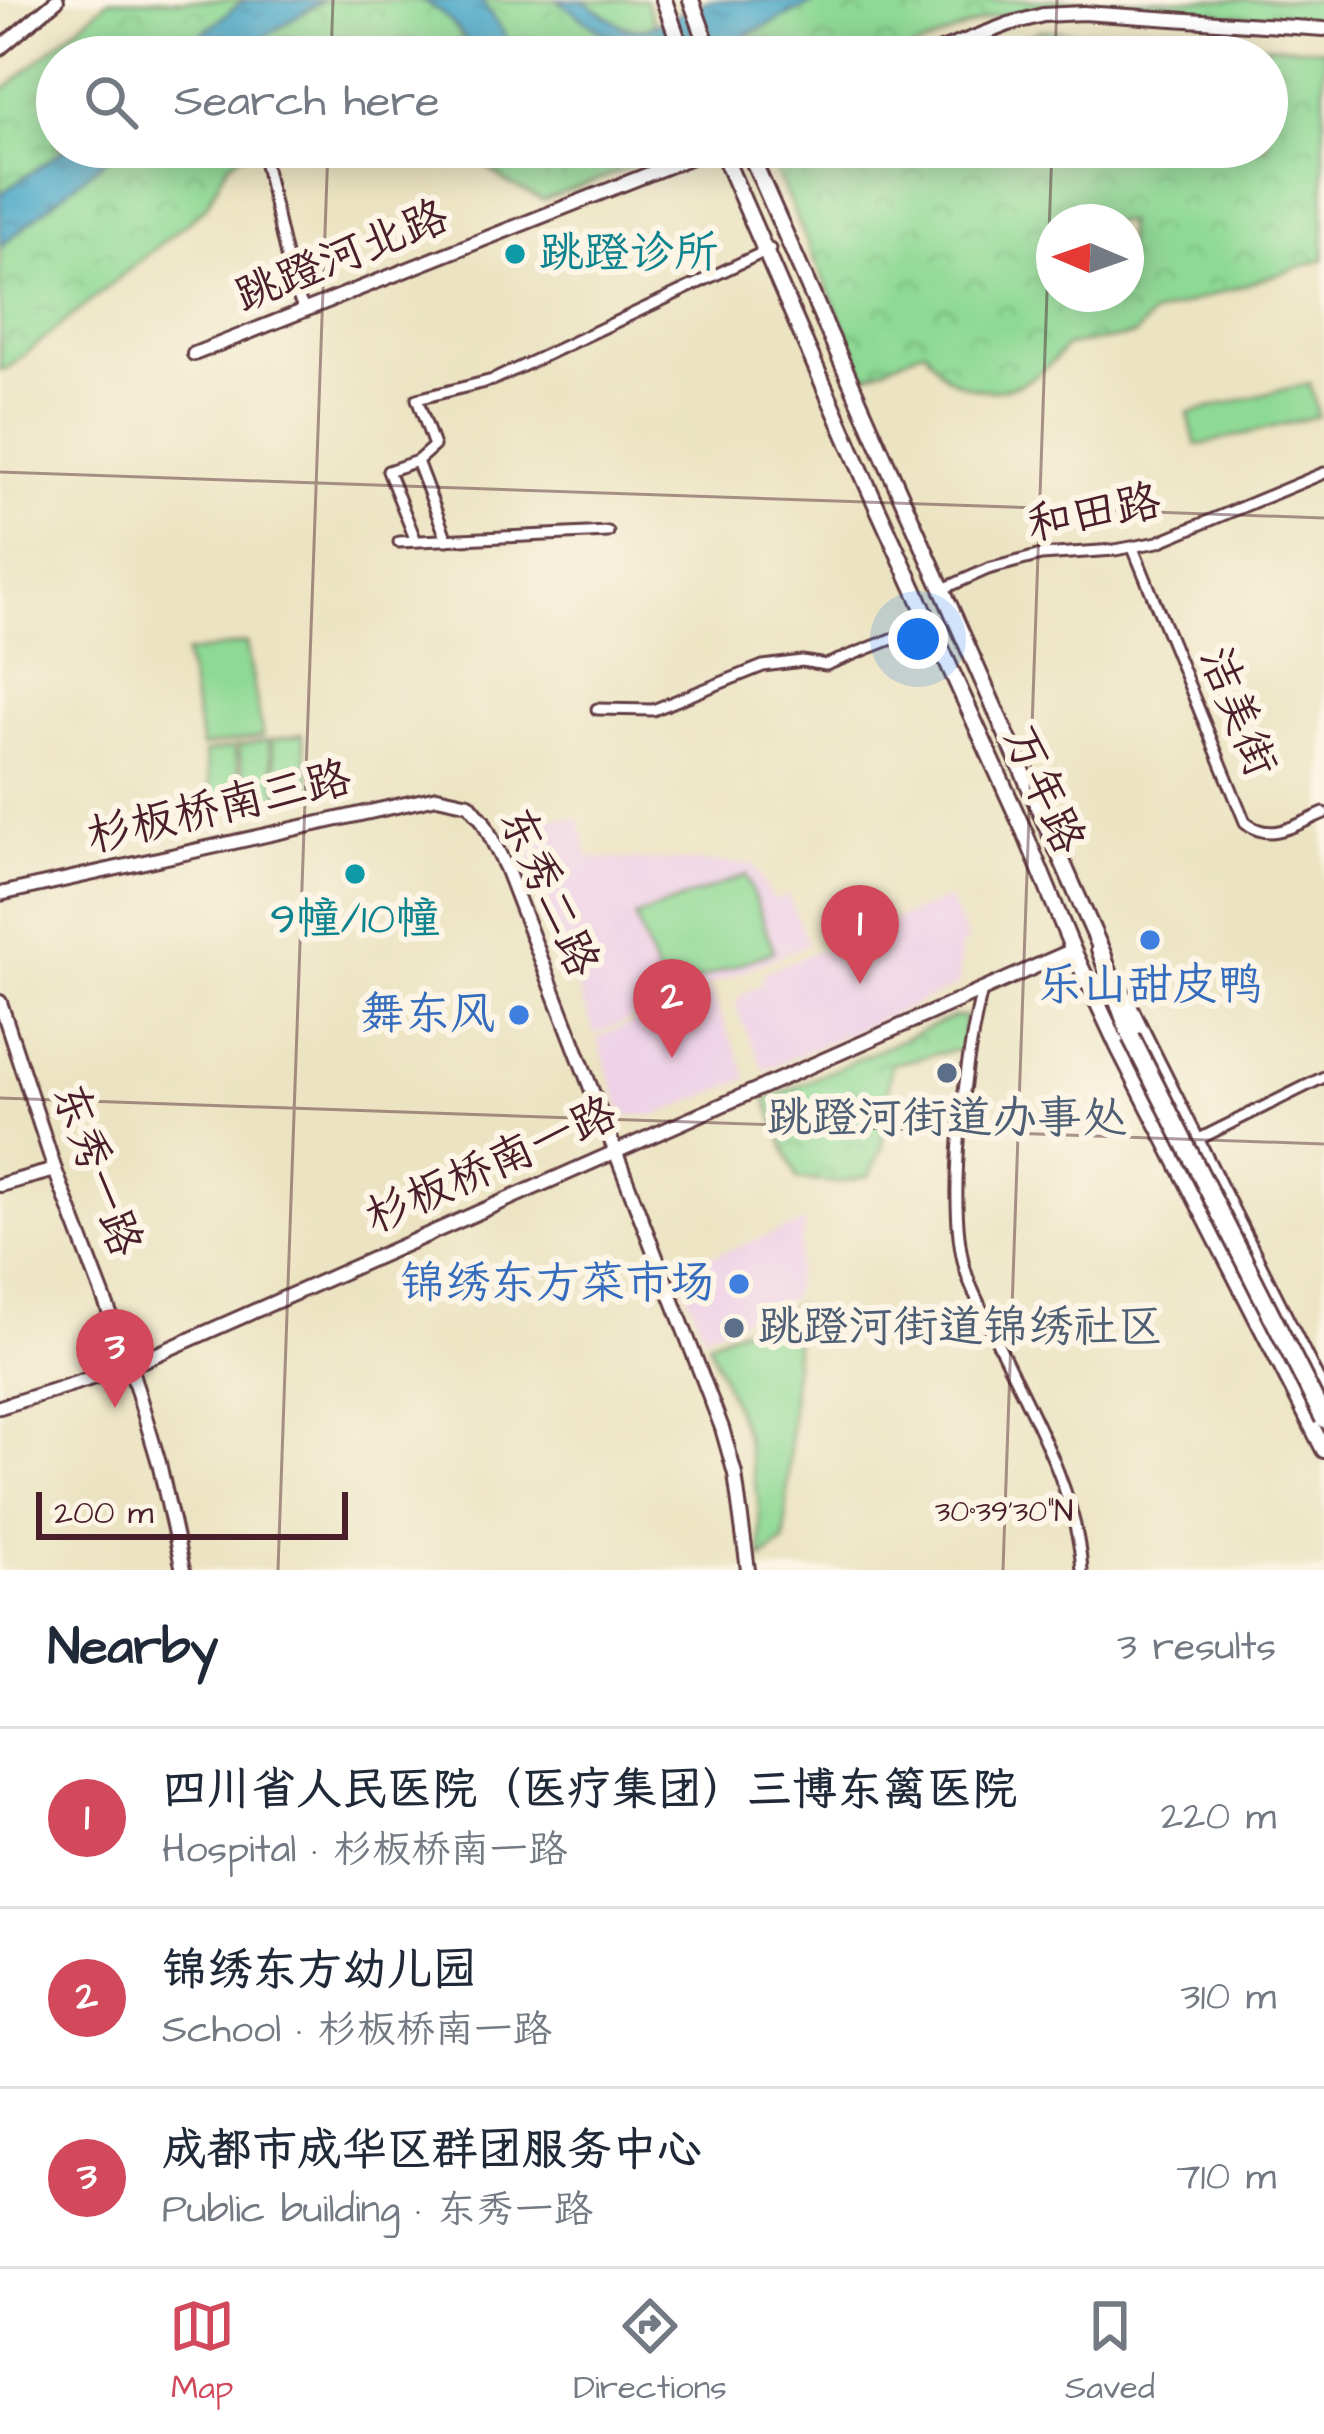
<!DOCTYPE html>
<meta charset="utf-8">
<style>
:root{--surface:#fff;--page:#f2f2f3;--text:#1f2937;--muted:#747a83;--line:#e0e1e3;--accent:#d1495b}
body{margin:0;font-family:"Architects Daughter","LXGW WenKai TC",sans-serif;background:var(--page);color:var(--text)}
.compass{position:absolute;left:1036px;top:204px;width:108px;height:108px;border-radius:50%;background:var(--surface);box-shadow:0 6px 30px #0003;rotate:272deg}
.scale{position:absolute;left:36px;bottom:30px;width:312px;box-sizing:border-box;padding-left:12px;border:6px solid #4a1f2b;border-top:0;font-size:33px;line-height:42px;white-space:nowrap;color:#4a1f2b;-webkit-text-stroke:9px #fcf5e5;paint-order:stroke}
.you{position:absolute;left:918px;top:639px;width:42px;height:42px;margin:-30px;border:9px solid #fff;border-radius:50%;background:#1a73e8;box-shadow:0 0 0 18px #1a73e833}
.badge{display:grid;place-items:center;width:78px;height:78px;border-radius:50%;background:var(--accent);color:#fff;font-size:39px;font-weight:700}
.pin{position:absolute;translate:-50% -99px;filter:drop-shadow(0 3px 6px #0008)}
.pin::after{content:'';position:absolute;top:63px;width:42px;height:36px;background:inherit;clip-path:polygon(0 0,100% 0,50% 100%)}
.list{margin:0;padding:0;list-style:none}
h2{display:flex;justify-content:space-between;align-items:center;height:156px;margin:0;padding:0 48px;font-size:51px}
h2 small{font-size:39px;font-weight:400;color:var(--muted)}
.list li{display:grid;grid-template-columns:78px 1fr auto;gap:36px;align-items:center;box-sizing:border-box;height:180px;padding:0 48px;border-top:3px solid var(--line)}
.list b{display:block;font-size:45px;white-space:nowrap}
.list p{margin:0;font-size:39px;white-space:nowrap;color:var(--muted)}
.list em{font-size:39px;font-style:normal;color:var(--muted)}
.icon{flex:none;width:66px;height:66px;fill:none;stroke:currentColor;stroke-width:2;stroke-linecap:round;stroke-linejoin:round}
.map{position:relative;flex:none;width:1324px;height:1570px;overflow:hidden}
.search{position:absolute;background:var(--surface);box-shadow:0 6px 30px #0003;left:36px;right:36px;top:36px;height:132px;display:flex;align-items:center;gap:30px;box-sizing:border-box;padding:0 42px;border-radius:66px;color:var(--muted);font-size:45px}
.sheet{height:696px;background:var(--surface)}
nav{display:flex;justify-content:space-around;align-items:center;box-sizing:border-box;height:168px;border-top:3px solid var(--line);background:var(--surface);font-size:33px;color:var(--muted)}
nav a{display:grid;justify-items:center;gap:6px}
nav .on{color:var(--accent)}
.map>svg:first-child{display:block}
.built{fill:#eed0e7}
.grass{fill:#8ed995;stroke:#6c7c60;stroke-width:3}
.park{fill:url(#park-crowns);stroke:#6c7c60;stroke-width:3;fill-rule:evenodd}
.water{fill:url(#water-ripples);stroke:#4a647a;stroke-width:3}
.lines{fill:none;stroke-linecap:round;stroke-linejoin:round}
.minor-casing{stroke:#623c42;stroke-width:15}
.tertiary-casing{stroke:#623c42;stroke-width:18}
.secondary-casing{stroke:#623c42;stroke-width:20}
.trunk-casing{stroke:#623c42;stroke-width:22}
.minor{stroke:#fff;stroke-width:9}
.tertiary{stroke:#fff;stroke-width:12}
.secondary{stroke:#fff;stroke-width:14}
.trunk{stroke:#fff;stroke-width:16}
.trunk-bridge-casing{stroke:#623c42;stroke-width:22;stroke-linecap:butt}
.trunk-bridge{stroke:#fff;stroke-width:16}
.ticks{fill:none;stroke:#4a1f2b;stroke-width:3;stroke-opacity:0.45}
.culture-dot{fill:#0f9aa8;stroke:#fcf5e5;stroke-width:4.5}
.shop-dot{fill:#3f7fe0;stroke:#fcf5e5;stroke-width:4.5}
.service-dot{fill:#5c6f8a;stroke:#fcf5e5;stroke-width:4.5}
.labels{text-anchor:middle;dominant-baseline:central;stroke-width:12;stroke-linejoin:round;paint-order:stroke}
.culture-label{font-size:45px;fill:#0d838f;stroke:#fcf5e5;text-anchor:start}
.street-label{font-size:45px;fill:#4a1f2b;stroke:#fcf5e5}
.shop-label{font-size:45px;fill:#366cbe;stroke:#fcf5e5;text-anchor:end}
.service-label{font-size:45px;fill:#4e5e75;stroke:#fcf5e5}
.ticks-label{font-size:30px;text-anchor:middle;fill:#4a1f2b;stroke:#fcf5e5;stroke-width:12;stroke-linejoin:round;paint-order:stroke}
</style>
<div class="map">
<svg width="1324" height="1570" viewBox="0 0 1324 1570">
<defs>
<pattern id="park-crowns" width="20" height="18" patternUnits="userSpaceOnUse" patternTransform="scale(3)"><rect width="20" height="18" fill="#8ed995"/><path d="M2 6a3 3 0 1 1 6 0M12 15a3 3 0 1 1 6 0" fill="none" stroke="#7cba81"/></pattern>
<pattern id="water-ripples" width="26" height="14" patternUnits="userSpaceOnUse" patternTransform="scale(3)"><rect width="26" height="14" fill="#49a8c8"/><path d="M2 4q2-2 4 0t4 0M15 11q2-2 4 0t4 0" fill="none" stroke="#3f88a3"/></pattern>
</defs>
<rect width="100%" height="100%" fill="#fcf5e5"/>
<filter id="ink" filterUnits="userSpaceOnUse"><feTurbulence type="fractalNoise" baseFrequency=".00833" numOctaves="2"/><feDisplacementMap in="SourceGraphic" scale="24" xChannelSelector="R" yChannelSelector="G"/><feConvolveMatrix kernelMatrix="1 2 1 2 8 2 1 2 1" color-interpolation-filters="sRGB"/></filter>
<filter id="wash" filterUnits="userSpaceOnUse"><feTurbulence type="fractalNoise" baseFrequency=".004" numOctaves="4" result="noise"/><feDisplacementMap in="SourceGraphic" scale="48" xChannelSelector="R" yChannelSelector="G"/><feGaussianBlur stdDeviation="2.7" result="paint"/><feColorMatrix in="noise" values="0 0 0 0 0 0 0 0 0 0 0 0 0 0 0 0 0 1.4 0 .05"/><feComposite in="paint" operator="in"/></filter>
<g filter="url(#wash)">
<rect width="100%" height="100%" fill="#ebe3c1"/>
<g class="built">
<polygon points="545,817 579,819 589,858 753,864 773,900 788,895 808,944 595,1034 516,824"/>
<polygon points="948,898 968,941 960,947 959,985 764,1070 736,1008 739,997 763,983 762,973"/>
<polygon points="710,990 748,1078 656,1116 629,1115 621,1107 597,1038"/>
<polygon points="805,1222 792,1298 704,1335 677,1269"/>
</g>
<g class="grass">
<path d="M582 0H646L655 25C627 38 604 14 582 0Z"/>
<polygon points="1310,383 1318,416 1196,446 1188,413"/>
<polygon points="246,643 263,736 202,747 185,654"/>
<polygon points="302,734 313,793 282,799 271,740"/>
<polygon points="268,740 279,799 249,805 238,746"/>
<polygon points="234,747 245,806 215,812 204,753"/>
<polygon points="746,875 774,951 664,993 635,917"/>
<polygon points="797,1305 785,1541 762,1559 758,1499 745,1434 708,1342"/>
</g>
<g class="park">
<polygon points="109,0 244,0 173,57 57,57 57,147 68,147 0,194 0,93"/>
<polygon points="323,0 419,0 432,4 450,21 478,57 233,57"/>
<polygon points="481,0 557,0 605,32 622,52 616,57 520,57"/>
<polygon points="820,0 1324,0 1324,20 1043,7 991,17 896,57 730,57 727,46"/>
<path d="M1042 30 1324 49V259L1152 315 1135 335 1066 346C1037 383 996 405 949 378 939 372 932 358 924 349L866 376 765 147H1267V57H974ZM1054 222H1126V294H1054Z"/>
<polygon points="120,147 252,147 228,164 205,208 8,368 0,370 0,247"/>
<polygon points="476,147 687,147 543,200 506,182 479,161"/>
<path d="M965 1016 963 1050C938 1051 917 1060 891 1064L882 1148 869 1176 837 1183 797 1179 766 1100 953 1017Z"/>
</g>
<g class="water">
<polygon points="244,0 323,0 233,57 173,57"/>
<path d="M419 0H481L520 57H479C462 35 446 9 419 0Z"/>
<polygon points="557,0 582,0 625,28 645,29 709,0 820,0 701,57 616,57 622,52 620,45"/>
<polygon points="68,147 120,147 0,247 0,194"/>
</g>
</g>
<g filter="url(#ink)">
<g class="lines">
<defs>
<g id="minor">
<polyline points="261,147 293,286 305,311"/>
<polyline points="417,461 434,446 417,399 493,380 770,249"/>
<polyline points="416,541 388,471 417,461 447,540"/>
<polyline points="399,542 608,532"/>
<path d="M1133 548 1245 822C1270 844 1297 824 1324 813"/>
<polyline points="943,589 988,569 1041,555 1115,550 1158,542 1324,473"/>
<polyline points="597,709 653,710 763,666 802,661 826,665 930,624"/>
<path d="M982 990C965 1060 945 1204 966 1272 972 1292 984 1312 992 1331 1027 1407 1076 1485 1082 1570"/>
<polyline points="1197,1140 1324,1077"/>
</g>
<g id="tertiary">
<polyline points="0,48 57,0"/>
<polyline points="923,57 1009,24 1043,15 1083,13 1324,29"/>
<polyline points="194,354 717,147"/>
<polyline points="0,894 437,797 469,804 483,821 506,868 722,1428 735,1474 748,1570"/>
<polyline points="0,1002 55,1170 130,1366 159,1463 183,1570"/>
<polyline points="0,1185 55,1170"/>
<polyline points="0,1407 130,1366 1073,950"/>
</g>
<g id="secondary">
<polyline points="664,0 684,57"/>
<polyline points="691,0 712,57"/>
<polyline points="720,147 868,487 1024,831 1073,950 1119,1049 1324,1450"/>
<polyline points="747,147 1104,956"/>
<polyline points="1122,992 1324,1396"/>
</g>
<polyline id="trunk" points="1100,949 1131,1037"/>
</defs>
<use href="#minor" class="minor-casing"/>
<use href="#tertiary" class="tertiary-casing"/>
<use href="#secondary" class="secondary-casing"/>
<use href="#trunk" class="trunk-casing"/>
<use href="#minor" class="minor"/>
<use href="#tertiary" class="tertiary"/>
<use href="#secondary" class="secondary"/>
<use href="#trunk" class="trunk"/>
<defs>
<polyline id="trunk-bridge" points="1131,1037 1324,1419"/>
</defs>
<use href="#trunk-bridge" class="trunk-bridge-casing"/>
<use href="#trunk-bridge" class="trunk-bridge"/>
</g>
</g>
<path class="ticks" d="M331 57 333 0M1055 57 1057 0M0 472 1324 518M0 1098 1324 1144M278 1570 328 147M1003 1570 1052 147"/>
<g class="culture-dot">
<circle cx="515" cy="254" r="12"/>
<circle cx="355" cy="874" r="12"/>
</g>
<g class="shop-dot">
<circle cx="1150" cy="940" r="12"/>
<circle cx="519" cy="1015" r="12"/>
<circle cx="739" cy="1284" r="12"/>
</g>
<g class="service-dot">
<circle cx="947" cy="1073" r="12"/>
<circle cx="734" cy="1328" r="12"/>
</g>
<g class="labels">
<g class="culture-label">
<text x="539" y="254">跳蹬诊所</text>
<text x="355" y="920" text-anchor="middle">9幢/10幢</text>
</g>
<g class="street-label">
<text transform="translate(342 257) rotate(-22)">跳蹬河北路</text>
<text transform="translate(1094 514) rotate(-11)">和田路</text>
<text transform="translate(1237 712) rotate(68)">洁美街</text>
<text transform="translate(1043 790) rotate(66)">万年路</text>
<text transform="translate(219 808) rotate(-13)">杉板桥南三路</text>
<text transform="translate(548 892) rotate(66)">东秀二路</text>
<text transform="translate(491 1166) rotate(-24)">杉板桥南一路</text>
<text transform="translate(96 1170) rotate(70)">东秀一路</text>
</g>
<g class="shop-label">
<text x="1150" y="986" text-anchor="middle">乐山甜皮鸭</text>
<text x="495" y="1015">舞东风</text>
<text x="715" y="1284">锦绣东方菜市场</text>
</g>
<g class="service-label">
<text x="947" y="1119">跳蹬河街道办事处</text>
<text x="758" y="1328" text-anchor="start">跳蹬河街道锦绣社区</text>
</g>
</g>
<g class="ticks-label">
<text x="1004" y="1521">30°39'30"N</text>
</g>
</svg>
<svg class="compass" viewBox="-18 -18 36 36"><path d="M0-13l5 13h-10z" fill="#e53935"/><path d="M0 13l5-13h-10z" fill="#747a83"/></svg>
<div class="scale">200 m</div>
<div class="you"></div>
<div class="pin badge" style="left:860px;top:984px">1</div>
<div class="pin badge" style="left:672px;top:1058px">2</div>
<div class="pin badge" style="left:115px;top:1408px">3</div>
<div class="search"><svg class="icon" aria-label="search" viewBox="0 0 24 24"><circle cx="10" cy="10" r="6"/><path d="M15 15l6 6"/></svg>Search here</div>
</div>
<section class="sheet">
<h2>Nearby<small>3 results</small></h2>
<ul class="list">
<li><span class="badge">1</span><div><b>四川省人民医院（医疗集团）三博东篱医院</b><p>Hospital · 杉板桥南一路</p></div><em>220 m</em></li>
<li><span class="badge">2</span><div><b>锦绣东方幼儿园</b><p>School · 杉板桥南一路</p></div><em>310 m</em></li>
<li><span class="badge">3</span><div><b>成都市成华区群团服务中心</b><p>Public building · 东秀一路</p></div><em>710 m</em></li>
</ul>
</section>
<nav>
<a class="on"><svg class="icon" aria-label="map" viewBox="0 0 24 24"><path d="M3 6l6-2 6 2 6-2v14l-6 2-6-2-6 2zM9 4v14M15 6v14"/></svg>Map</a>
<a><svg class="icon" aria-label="directions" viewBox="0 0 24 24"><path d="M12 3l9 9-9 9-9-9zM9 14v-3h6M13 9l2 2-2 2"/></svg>Directions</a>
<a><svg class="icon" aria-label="saved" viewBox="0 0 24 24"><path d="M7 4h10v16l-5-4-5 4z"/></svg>Saved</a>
</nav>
